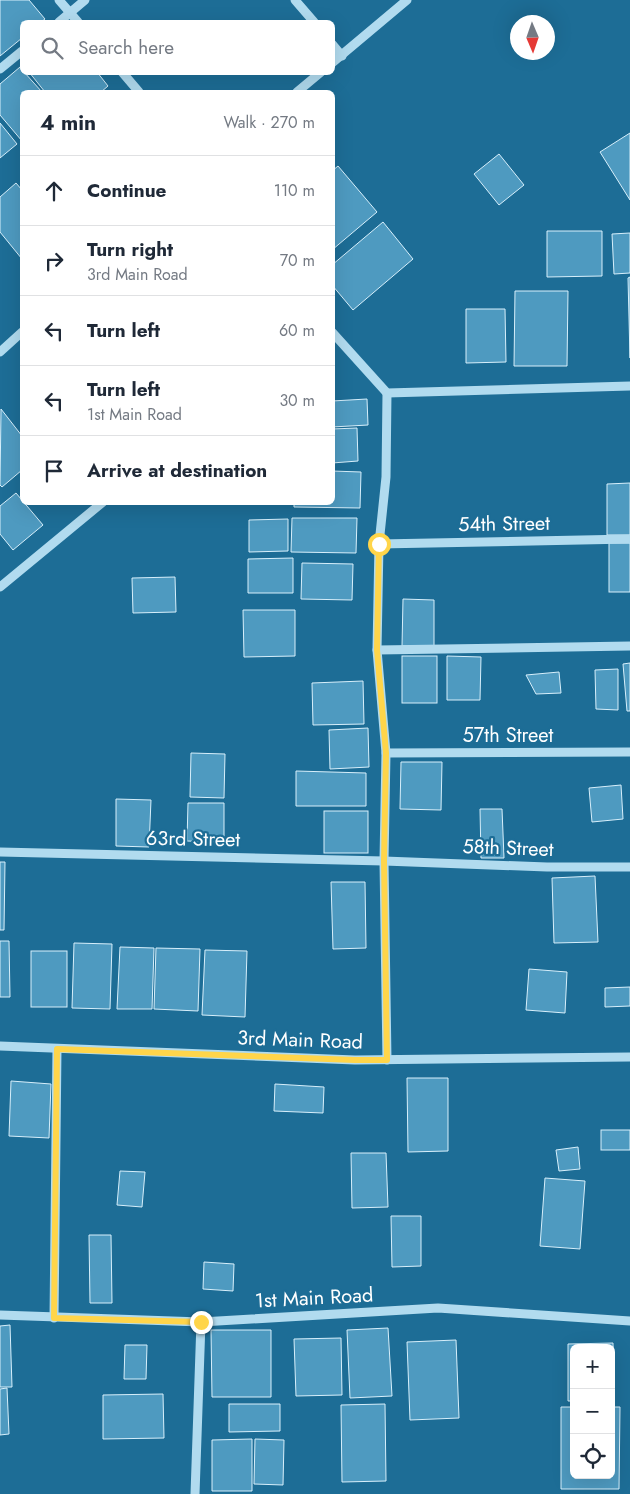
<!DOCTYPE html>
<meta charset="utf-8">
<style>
:root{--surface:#fff;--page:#f6f6f7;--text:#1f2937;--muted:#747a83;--line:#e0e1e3}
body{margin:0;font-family:Jost,sans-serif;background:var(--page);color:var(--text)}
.controls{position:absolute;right:15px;bottom:15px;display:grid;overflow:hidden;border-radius:8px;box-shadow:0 5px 20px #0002}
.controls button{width:45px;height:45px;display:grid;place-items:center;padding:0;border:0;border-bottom:1px solid var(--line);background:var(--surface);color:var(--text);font:25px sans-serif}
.compass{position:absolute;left:510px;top:15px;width:45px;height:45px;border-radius:50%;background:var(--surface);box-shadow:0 5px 20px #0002;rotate:178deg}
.stop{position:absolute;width:15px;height:15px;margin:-11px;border:4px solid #ffd54a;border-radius:50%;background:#fff}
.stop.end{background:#ffd54a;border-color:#fff;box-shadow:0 1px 5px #0008}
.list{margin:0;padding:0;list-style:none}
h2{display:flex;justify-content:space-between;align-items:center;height:65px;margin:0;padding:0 20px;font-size:21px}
h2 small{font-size:16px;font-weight:400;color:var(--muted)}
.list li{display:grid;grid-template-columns:32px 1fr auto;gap:15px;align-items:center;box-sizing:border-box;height:70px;padding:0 20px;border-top:1px solid var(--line)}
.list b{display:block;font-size:19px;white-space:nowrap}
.list p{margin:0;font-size:16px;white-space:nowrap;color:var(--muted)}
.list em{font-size:16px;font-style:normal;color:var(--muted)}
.icon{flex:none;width:28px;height:28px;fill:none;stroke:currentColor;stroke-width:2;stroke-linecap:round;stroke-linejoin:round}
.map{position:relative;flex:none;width:630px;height:1494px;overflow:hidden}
.search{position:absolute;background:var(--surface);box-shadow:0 5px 20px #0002;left:20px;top:20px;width:315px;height:55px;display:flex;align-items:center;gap:12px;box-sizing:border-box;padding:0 18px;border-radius:8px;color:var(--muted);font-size:19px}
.panel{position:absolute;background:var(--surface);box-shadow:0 5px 20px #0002;left:20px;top:90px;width:315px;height:415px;border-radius:8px}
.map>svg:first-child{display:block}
.building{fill:#4e9ac0;stroke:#d7effb}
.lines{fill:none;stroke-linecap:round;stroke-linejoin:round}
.minor{stroke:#b1dbef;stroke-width:9}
.route{stroke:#ffd54a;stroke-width:6}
.labels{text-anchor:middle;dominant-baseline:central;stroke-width:4.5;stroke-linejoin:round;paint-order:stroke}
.street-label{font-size:20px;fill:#fff;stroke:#1d6d96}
</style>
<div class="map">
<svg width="630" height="1494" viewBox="0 0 630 1494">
<rect width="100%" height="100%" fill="#1d6d96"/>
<g class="building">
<polygon points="0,0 29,0 45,19 41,22 22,22 22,38 0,56"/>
<polygon points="20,67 22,72 24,72 42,92 22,92 22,141 0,115 0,84"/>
<polygon points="29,72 97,72 108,86 101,92 45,92"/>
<polygon points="0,123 17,144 0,158"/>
<polygon points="630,133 630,200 600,152"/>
<polygon points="499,154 524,185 499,205 474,174"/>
<polygon points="338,166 377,212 332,250 332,171"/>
<polygon points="16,183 22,190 22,259 0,232 0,197"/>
<polygon points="383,222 413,259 353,310 332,285 332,265"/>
<polygon points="547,231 602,231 602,276 547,277"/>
<polygon points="630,233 630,273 614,274 612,234"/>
<polygon points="630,277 630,358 628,278"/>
<polygon points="515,291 568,291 567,366 514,366"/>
<polygon points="466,309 505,309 506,362 466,363"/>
<polygon points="367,399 368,425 332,427 332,401"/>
<polygon points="1,409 22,436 22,470 2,487 0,485"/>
<polygon points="357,428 358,461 332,463 332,429"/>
<polygon points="332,471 361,472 360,508 294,507 294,502 332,502"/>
<polygon points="630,483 630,535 607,535 607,484"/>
<polygon points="16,493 43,525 13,550 0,534 0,506"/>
<polygon points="292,518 357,518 356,553 291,552"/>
<polygon points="288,519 288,551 249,552 249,520"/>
<rect x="609" y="543" width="21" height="49"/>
<polygon points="293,558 293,593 248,593 248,559"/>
<polygon points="302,563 353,564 352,600 301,599"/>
<polygon points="175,577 176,612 133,613 132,578"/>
<polygon points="403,599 434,600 434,646 402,646"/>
<polygon points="243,610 295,610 295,656 244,657"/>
<rect x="402" y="656" width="35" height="47"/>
<polygon points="447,656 481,657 480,700 447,700"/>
<polygon points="630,663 630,711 627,711 623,664"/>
<polygon points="618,669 618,710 596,709 595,670"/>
<polygon points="559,672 561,693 536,694 526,675"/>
<polygon points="363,681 364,724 313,725 312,683"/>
<polygon points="368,728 369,767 330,769 329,730"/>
<polygon points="191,753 225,754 224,798 190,797"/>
<polygon points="401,762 442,762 441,810 400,809"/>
<polygon points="296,771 366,773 366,806 296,806"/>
<polygon points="621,785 623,819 592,822 589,788"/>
<polygon points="116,799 151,800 149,847 116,846"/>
<polygon points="188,803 224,803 224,842 187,841"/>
<polygon points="480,809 502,809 504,858 481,858"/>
<rect x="324" y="811" width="44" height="42"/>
<polygon points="0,862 5,862 4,930 0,930"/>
<polygon points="595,876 598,942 554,943 552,878"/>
<polygon points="331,882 365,882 366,948 333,949"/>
<polygon points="0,941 9,941 10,997 0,997"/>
<polygon points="74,943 112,944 110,1009 72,1008"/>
<polygon points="120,947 154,948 152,1009 117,1009"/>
<polygon points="156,948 200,949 198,1011 154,1009"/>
<polygon points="205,950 247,951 245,1017 202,1015"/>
<rect x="31" y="951" width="36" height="56"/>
<polygon points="529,969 567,972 565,1013 526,1010"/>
<polygon points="630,987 630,1006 605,1007 605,988"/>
<polygon points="407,1078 448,1078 448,1151 408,1152"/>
<polygon points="11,1081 51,1084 49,1138 9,1136"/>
<polygon points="275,1084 324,1087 323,1113 274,1111"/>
<rect x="601" y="1130" width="29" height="20"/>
<polygon points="578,1147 580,1169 559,1171 556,1150"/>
<polygon points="351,1153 386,1153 388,1207 352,1208"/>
<polygon points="120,1171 145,1172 142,1207 117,1205"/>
<polygon points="545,1178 585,1181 580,1249 540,1246"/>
<polygon points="391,1216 421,1216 421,1266 392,1267"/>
<polygon points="89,1235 111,1235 112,1303 90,1303"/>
<polygon points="204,1262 234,1264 233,1291 203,1289"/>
<polygon points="10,1325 12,1387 0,1387 0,1326"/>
<polygon points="388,1328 392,1396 350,1398 347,1330"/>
<polygon points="211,1330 271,1330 271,1397 212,1397"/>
<polygon points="341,1338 342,1395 296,1396 294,1339"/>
<polygon points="456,1340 459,1418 410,1420 407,1342"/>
<polygon points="613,1343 614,1401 611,1401 611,1348 574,1348 574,1401 568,1401 568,1344"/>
<polygon points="125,1345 147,1345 146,1379 124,1379"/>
<polygon points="7,1388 9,1434 0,1435 0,1389"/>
<polygon points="163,1394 164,1438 103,1439 103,1395"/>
<polygon points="229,1404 280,1404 280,1431 229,1432"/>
<polygon points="385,1404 386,1481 342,1482 341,1405"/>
<polygon points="561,1407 574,1407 574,1475 611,1475 611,1407 620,1407 619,1489 561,1489"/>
<polygon points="252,1439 252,1491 212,1491 212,1440"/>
<polygon points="255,1439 284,1440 283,1485 254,1484"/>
</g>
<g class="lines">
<g class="minor">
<polyline points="59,0 78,22"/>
<polyline points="295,0 314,22"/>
<polyline points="59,22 85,0"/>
<polyline points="332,44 342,56"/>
<polyline points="332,63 407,0"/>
<polyline points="0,69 22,51"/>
<polyline points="122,72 139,92"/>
<polyline points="297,92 321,72"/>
<polyline points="332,332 387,393 630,386"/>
<polyline points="0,352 22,332"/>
<polyline points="379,544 630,539"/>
<polyline points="0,587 103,502"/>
<polyline points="377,650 630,646"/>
<polyline points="386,753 630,752"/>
<polyline points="0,852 384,861 547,867 630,867"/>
<polyline points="0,1046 355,1060 630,1057"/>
<polyline points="387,1060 384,861 386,753 377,650 379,544 386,477 387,393"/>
<polyline points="0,1315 201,1322 438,1308 630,1321"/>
<polyline points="54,1318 57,1049"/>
<polyline points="195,1494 201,1322"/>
</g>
</g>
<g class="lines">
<polyline class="route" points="201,1322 54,1318 57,1049 355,1060 387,1060 384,861 386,753 377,650 379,544"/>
</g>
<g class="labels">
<g class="street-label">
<text transform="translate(504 524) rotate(-1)">54th Street</text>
<text x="508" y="735">57th Street</text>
<text transform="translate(193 839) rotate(1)">63rd Street</text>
<text transform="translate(508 848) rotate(2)">58th Street</text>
<text transform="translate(300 1040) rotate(2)">3rd Main Road</text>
<text transform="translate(314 1298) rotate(-3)">1st Main Road</text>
</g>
</g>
</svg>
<div class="controls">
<button>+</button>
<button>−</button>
<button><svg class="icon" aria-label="locate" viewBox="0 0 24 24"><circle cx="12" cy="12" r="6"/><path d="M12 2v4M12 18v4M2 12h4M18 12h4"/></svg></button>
</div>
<svg class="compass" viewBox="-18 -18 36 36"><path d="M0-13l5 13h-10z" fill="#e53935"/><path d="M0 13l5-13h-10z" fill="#747a83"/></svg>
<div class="stop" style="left:379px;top:544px"></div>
<div class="stop end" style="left:201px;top:1322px"></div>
<div class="search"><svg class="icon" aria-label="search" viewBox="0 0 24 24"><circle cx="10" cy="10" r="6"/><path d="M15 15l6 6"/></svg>Search here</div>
<section class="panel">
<h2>4 min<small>Walk · 270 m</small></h2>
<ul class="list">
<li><svg class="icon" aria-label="ahead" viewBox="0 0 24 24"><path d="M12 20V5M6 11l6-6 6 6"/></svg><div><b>Continue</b></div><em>110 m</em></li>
<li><svg class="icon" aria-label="right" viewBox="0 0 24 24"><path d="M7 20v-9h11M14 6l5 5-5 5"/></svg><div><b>Turn right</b><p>3rd Main Road</p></div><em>70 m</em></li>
<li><svg class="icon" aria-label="left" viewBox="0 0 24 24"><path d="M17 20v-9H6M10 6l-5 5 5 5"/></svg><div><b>Turn left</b></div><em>60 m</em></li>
<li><svg class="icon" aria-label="left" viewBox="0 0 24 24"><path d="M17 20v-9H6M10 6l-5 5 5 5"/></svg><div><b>Turn left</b><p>1st Main Road</p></div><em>30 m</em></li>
<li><svg class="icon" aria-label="arrive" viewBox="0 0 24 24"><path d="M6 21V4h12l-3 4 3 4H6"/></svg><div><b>Arrive at destination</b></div></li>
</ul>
</section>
</div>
